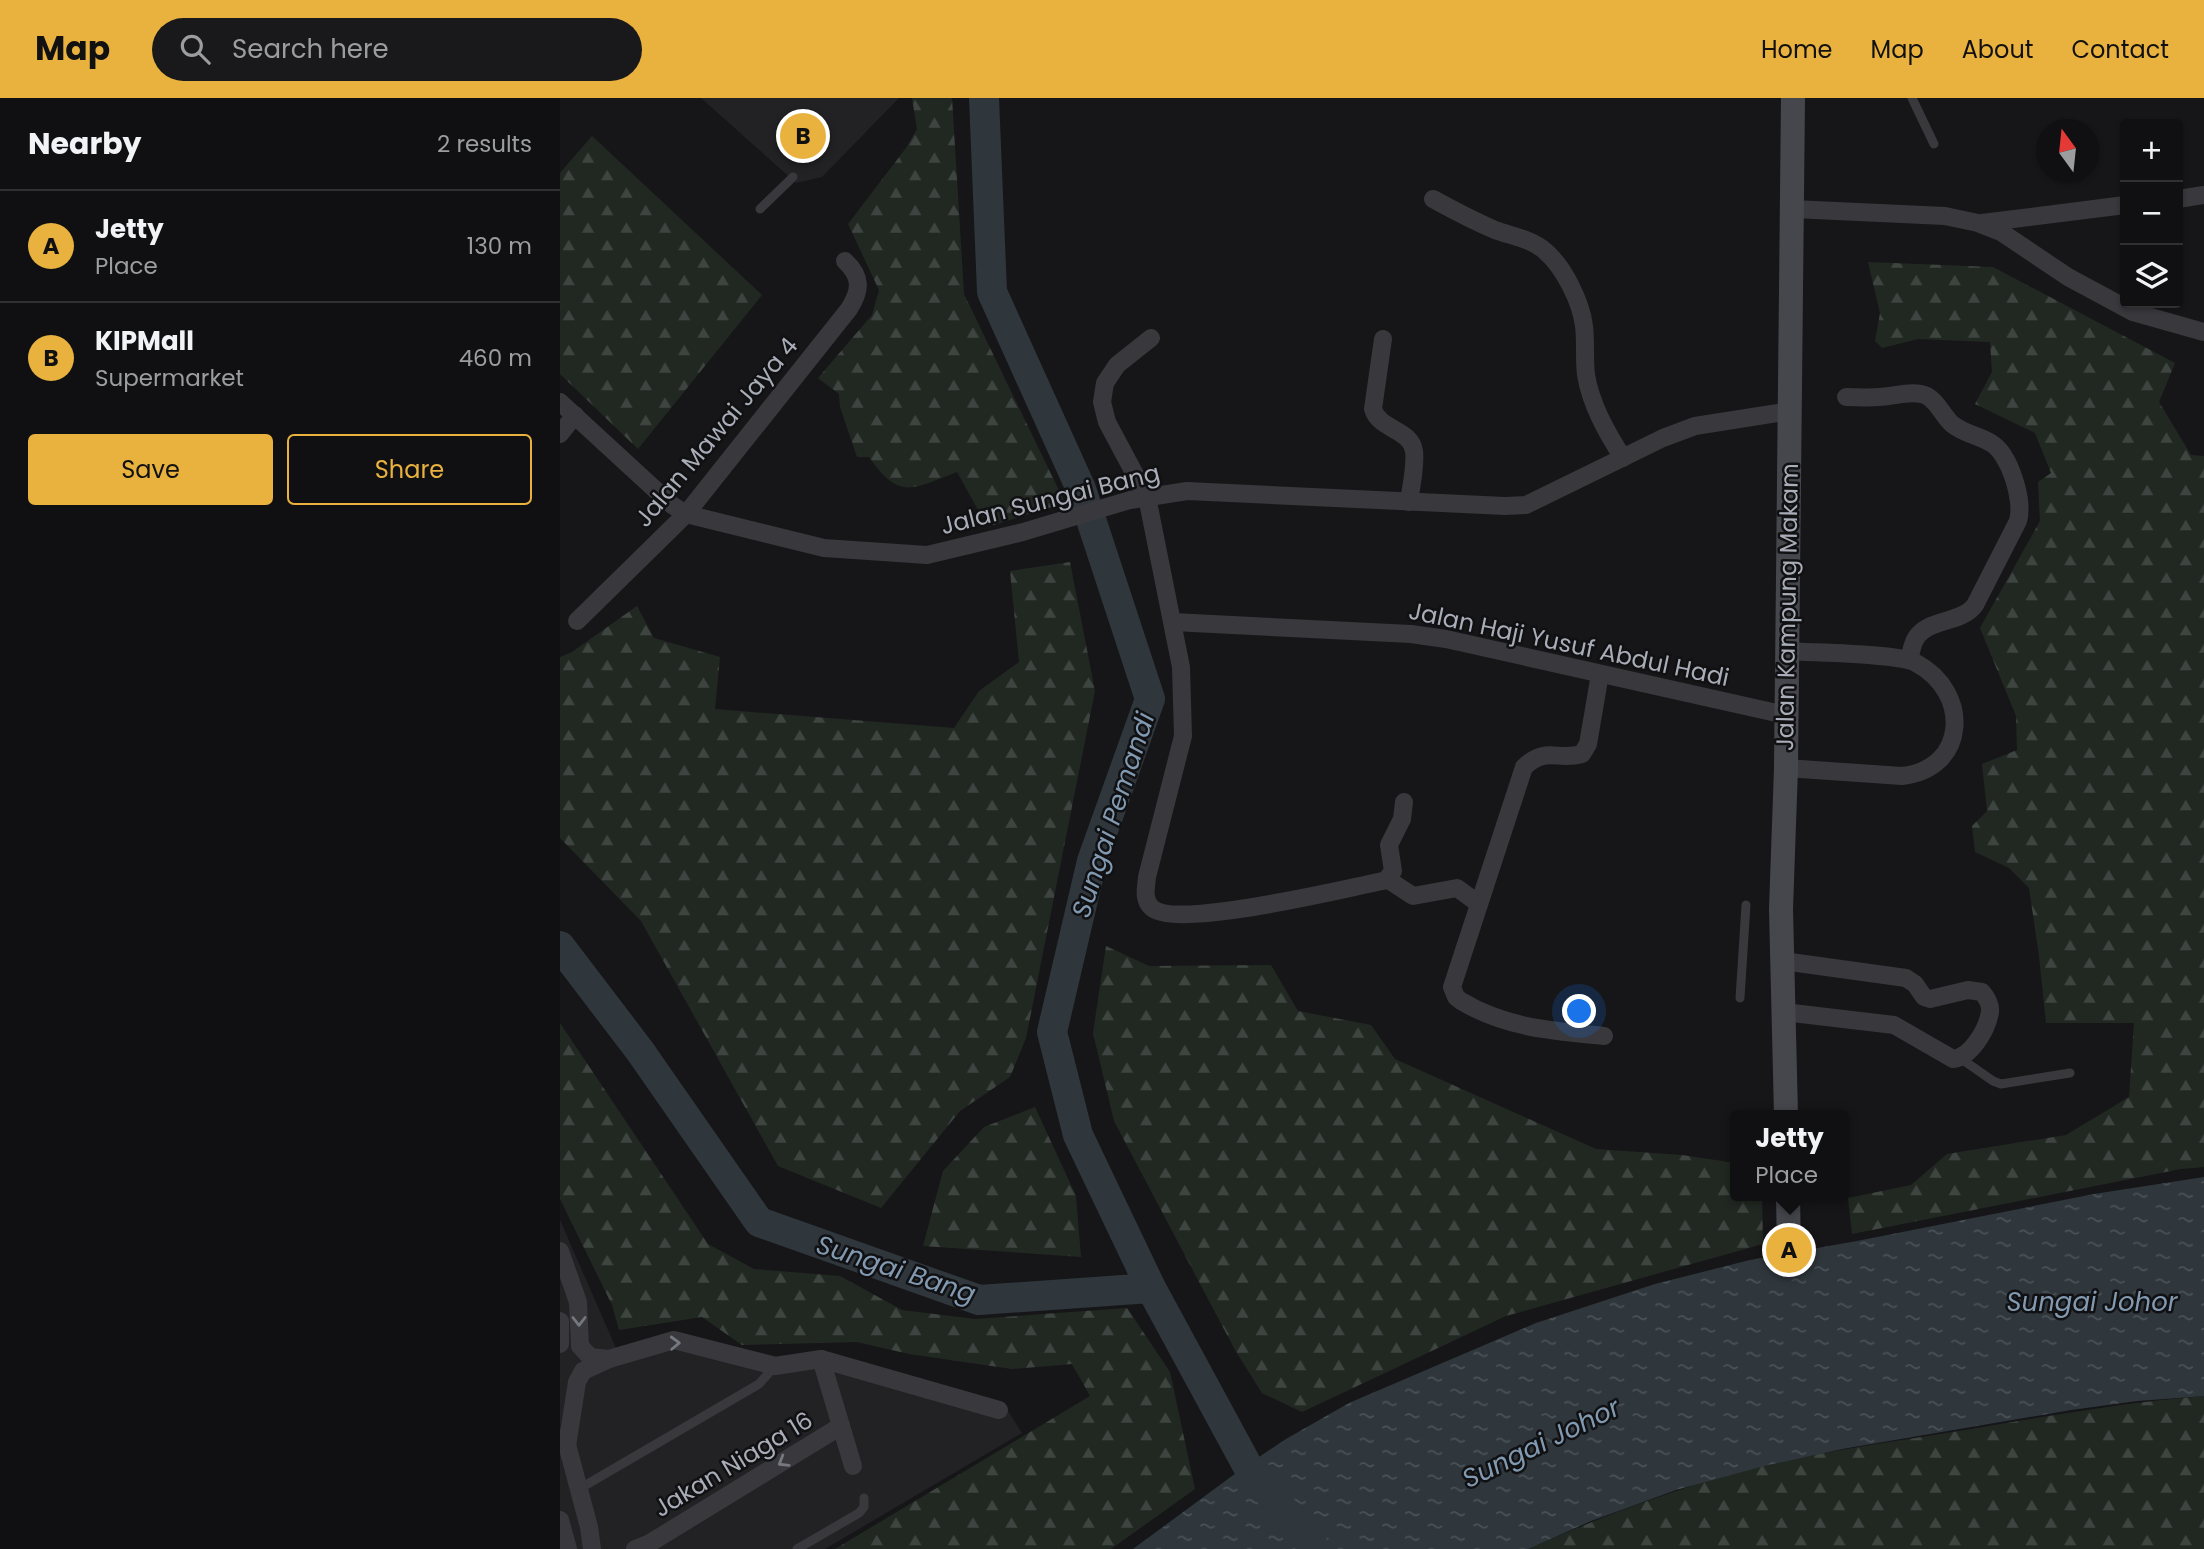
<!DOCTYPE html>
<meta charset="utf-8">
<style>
:root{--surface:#101012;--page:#19191b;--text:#f1f3f6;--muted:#9c9d9f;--line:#303032;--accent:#e9b13e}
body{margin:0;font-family:Poppins,sans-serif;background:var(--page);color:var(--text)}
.controls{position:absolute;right:21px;top:21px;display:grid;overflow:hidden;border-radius:7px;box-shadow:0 2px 5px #0004}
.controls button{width:63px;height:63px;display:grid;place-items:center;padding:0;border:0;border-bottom:2px solid var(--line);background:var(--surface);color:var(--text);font:35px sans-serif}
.compass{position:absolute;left:1476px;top:21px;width:63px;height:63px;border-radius:50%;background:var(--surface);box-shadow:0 2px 5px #0004;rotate:345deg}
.you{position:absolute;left:1020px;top:914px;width:24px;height:24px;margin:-18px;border:5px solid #fff;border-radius:50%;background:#1a73e8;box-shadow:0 0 0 10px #1a73e833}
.badge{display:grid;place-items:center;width:46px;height:46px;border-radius:50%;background:var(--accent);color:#111;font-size:23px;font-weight:700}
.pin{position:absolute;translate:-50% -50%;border:4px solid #fff;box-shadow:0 2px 7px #0006}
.popup{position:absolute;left:1170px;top:1012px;width:119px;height:91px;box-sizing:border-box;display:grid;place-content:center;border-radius:7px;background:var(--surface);filter:drop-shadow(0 2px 5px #0005);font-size:23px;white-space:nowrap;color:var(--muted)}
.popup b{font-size:26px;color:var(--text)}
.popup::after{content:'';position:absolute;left:50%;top:100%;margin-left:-14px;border:14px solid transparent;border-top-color:var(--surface)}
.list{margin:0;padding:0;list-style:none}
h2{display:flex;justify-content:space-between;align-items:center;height:91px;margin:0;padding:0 28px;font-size:30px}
h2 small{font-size:23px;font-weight:400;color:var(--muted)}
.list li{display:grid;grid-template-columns:46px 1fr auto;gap:21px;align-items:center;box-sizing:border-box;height:112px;padding:0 28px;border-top:2px solid var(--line)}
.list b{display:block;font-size:26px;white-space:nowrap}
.list p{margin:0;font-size:23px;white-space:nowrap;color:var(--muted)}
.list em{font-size:23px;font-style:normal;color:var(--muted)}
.actions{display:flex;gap:14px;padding:21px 28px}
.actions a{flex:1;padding:16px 0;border:2px solid var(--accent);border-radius:7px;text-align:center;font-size:24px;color:var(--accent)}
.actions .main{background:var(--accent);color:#111}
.icon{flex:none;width:38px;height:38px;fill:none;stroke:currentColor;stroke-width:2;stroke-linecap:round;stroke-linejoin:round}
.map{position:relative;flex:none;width:1644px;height:1451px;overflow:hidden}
header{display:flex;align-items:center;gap:42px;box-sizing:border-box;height:98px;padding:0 35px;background:var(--accent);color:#111}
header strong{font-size:33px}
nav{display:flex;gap:38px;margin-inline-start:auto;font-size:24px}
.search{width:490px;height:63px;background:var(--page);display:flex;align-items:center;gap:18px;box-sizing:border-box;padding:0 24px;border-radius:38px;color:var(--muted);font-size:26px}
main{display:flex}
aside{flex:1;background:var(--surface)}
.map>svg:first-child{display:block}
.built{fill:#222225}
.forest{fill:url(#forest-firs)}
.water{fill:url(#water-ripples)}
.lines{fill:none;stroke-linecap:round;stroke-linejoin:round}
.river{stroke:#2f373d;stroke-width:30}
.lane{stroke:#38383d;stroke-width:9}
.street{stroke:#38383d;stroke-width:18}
.secondary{stroke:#46474d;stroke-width:24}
.oneway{stroke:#767880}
.labels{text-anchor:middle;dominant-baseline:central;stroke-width:5;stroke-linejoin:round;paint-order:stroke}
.street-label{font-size:24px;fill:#a9adb7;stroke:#111113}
.water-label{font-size:26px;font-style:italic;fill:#829ab1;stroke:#111113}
</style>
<header>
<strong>Map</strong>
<div class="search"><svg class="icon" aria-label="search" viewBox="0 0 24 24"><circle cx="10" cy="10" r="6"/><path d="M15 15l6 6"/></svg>Search here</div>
<nav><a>Home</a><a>Map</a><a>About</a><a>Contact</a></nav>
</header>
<main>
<aside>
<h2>Nearby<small>2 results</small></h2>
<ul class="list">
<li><span class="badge">A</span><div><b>Jetty</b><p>Place</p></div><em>130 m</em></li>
<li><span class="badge">B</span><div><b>KIPMall</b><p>Supermarket</p></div><em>460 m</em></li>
</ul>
<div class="actions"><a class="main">Save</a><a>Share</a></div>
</aside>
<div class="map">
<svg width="1644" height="1451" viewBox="0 0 1644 1451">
<defs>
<pattern id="forest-firs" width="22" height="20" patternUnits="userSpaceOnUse" patternTransform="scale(1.75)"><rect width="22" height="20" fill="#212822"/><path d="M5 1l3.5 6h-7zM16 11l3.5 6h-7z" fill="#3e4440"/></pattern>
<pattern id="water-ripples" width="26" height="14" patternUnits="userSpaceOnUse" patternTransform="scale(1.75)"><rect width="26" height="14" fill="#2f373d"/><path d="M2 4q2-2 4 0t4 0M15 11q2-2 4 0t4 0" fill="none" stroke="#4a5157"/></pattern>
</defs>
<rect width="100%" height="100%" fill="#161618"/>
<g class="built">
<polygon points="141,0 339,0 262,79 236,85"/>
<polygon points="0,1122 56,1250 119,1236 219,1259 265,1253 445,1308 462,1335 265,1451 0,1451"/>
</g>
<g class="forest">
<path d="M352 0H392L404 196 505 405 434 427 421 417 397 374C354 390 340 404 309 359H297L280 309 279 296 258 280 312 217 319 192 288 126 346 50 357 31Z"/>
<polygon points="32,38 202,197 78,351 0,276 0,75"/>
<polygon points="1308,164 1433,169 1615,265 1599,304 1631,357 1644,358 1644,1069 1621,1071 1292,1136 1288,1100 1351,1087 1387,1056 1506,1037 1569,999 1574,925 1486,925 1479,858 1469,790 1449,770 1415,754 1412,728 1427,713 1422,666 1457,652 1456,618 1420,530 1480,423 1478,384 1491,375 1475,335 1415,306 1432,274 1430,244 1358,241 1322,250 1315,243 1320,215"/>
<polygon points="510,464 535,593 466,940 450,979 400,1013 321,1110 218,1068 81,823 0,740 0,559 12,554 77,508 94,540 160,559 155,611 394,630 419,593 459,564 450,473"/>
<polygon points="546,848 589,868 711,867 738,913 811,927 835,961 1036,1051 1122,1057 1175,1065 1175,1098 1202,1098 1203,1146 946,1218 742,1314 702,1295 675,1252 554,1023 533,935"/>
<polygon points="0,925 148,1146 194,1171 280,1178 342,1212 415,1221 567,1210 610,1274 635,1391 551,1451 275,1451 530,1298 512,1266 452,1271 349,1256 297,1244 182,1247 142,1219 59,1232 52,1207 0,1101"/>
<polygon points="475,1009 516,1098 521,1159 363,1148 383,1073 424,1029"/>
<path d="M1644 1298V1451H968C1045 1417 1122 1388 1203 1368 1264 1353 1325 1345 1386 1335 1474 1321 1556 1305 1644 1298Z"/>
</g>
<polygon class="water" points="1644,1079 1644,1298 1577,1303 1511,1312 1282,1351 1204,1368 1116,1392 1031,1423 968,1451 573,1451 687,1367 726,1341 789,1305 976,1225 1095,1186 1190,1162 1297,1143 1534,1096"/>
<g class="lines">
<g class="river">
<polyline points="424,0 432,194 521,391 590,601 532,763 492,934 518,1037 591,1190"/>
<polyline points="0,848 80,953 199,1124 419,1202 591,1190 687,1367 755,1451"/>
</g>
<g class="lane">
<polyline points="1352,0 1374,46"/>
<polyline points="200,111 233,79"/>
<polyline points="1180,900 1186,807"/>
<polyline points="1400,960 1433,983 1441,986 1510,975"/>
<polyline points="19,1391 199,1286 215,1268"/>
<polyline points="237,1451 299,1415 304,1409 304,1400"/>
</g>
<g class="street">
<path d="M873 101C893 112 914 123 935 132 951 138 972 141 985 153 1004 169 1021 204 1024 228 1026 244 1024 261 1026 277 1031 307 1047 335 1063 360"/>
<polyline points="1618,101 1644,97"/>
<polyline points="1233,111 1385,118 1418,125 1441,134 1508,179 1573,214 1644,234"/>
<polyline points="1422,125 1565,107"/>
<path d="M591 240 557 267 545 285 542 304 547 324 587 399 621 569 623 638 587 779C586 790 583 801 591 809 614 833 786 790 823 783L827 781 833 773 829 747 842 721 844 704"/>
<path d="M823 241 813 311C819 332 851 331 854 353 856 369 851 388 849 404"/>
<path d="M1286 299C1297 299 1308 300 1319 299 1333 299 1354 291 1367 298 1378 304 1383 318 1392 326 1404 336 1418 337 1431 345 1450 356 1464 403 1458 423L1415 507C1401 526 1369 520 1356 540 1352 546 1351 555 1349 562"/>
<polyline points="0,304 112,407 126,416 264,450 367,457 463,434 570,402 627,393 945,408 966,407 1103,340 1135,328 1230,313"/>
<polyline points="0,336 15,317"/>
<path d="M17 523 126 416 289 211C301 192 302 179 285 163"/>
<polyline points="613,524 851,536 886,541 1226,617"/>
<path d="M1040 576 1028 646 1022 656C997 663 986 648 964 669L892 889 896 899 901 903C946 930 993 933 1044 938"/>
<path d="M1226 670 1342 678C1408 671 1411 594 1356 565 1337 555 1253 555 1227 553"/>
<polyline points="827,781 853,798 897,790 919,806"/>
<path d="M1223 863 1346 880 1355 886 1364 899 1370 901 1408 892 1422 894C1427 900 1431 906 1430 914 1427 932 1411 959 1393 961L1334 927 1224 914"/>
<polyline points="0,1153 18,1204 20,1248 30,1259 49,1261"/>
<polyline points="0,1223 0,1246"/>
<polyline points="261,1261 293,1368"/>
<polyline points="5,1339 29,1429 32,1451"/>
<polyline points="7,1348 17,1284 23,1273 49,1261 114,1242 215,1268 261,1261 439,1312"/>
<polyline points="0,1422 8,1451"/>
<polyline points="75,1451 90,1445 281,1328"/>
</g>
<g class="secondary">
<polyline points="1226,1017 1221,811 1226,670 1233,0"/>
<polyline points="1228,1098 1229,1152"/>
</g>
</g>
<defs><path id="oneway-chevron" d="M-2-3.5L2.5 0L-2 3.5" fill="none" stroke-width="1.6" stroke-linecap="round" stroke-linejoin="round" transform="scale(1.75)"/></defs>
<g class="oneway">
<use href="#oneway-chevron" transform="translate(19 1223) rotate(90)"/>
<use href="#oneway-chevron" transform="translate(115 1245) rotate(-2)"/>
<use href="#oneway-chevron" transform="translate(223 1364) rotate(149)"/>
</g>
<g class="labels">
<g class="street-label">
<text transform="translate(156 334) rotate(-50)">Jalan Mawai Jaya 4</text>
<text transform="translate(490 401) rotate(-14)">Jalan Sungai Bang</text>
<text transform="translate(1227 509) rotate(-89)">Jalan Kampung Makam</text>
<text transform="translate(1009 546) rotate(12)">Jalan Haji Yusuf Abdul Hadi</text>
<text transform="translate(173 1366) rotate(-31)">Jakan Niaga 16</text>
</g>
<g class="water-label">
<text transform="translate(553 717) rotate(-72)">Sungai Pemandi</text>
<text transform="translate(336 1171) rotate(18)">Sungai Bang</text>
<text x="1532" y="1204">Sungai Johor</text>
<text transform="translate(981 1345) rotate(-26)">Sungai Johor</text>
</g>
</g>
</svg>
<div class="controls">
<button>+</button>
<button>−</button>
<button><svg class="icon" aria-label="layers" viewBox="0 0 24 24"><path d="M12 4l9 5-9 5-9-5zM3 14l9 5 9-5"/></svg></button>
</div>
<svg class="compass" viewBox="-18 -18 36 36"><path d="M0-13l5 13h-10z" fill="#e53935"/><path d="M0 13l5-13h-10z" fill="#9c9d9f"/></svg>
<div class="you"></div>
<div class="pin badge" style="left:1229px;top:1152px">A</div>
<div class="popup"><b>Jetty</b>Place</div>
<div class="pin badge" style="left:243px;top:38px">B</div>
</div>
</main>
